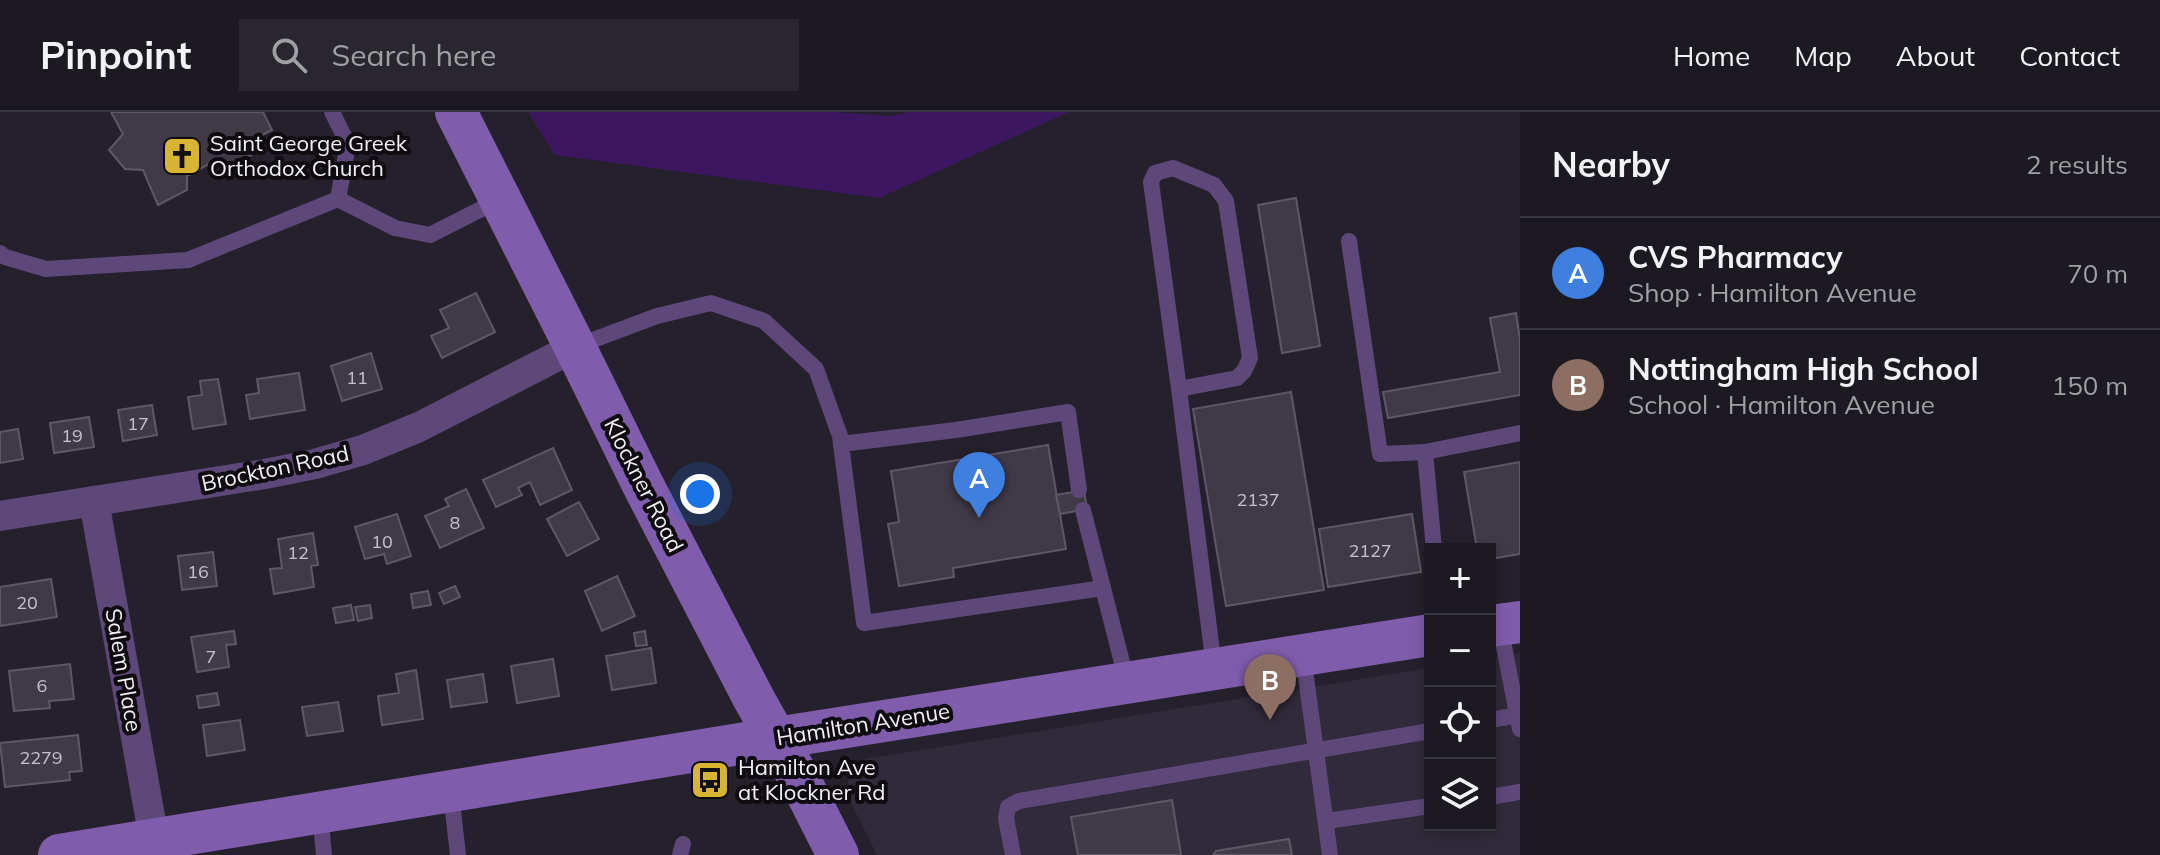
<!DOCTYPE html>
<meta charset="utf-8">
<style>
:root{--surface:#1c1921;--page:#29262e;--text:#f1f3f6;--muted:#a0a0a5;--line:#3a383f;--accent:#db2777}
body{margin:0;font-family:Mulish,sans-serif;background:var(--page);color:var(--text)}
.controls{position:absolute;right:24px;bottom:24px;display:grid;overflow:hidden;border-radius:0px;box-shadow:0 4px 12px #0003}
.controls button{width:72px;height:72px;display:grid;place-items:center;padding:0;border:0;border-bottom:2px solid var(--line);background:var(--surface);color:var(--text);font:40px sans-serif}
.you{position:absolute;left:700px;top:382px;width:28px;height:28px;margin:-20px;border:6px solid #fff;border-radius:50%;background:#1a73e8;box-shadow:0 0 0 12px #1a73e833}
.badge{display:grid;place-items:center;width:52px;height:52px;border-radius:50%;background:var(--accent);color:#fff;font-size:26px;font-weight:700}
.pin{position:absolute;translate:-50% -66px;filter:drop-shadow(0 2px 4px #0008)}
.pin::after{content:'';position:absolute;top:42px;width:28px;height:24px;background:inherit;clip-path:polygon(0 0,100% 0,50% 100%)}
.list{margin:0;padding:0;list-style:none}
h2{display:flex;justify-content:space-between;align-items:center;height:104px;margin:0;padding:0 32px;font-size:34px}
h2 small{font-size:26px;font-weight:400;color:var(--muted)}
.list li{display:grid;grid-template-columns:52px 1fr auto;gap:24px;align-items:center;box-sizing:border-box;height:112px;padding:0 32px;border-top:2px solid var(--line)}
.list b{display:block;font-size:30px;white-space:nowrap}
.list p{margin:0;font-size:26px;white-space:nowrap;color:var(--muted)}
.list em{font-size:26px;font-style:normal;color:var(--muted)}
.icon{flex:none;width:44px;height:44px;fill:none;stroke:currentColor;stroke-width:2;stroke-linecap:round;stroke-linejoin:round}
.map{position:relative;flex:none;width:1520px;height:743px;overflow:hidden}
header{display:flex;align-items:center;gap:48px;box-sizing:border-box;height:112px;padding:0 40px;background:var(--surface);border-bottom:2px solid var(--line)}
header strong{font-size:38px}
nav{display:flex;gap:44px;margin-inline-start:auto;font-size:28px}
.search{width:560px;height:72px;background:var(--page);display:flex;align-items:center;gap:20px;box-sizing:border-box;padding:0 28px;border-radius:0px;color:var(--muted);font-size:30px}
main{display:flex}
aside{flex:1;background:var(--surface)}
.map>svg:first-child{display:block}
.built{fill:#312a3a}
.green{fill:#3c165f}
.building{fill:#3f3a46;stroke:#5d5864;stroke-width:2}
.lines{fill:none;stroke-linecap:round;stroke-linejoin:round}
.lane{stroke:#5e487a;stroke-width:16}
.street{stroke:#5e487a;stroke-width:30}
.secondary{stroke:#805cac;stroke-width:42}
.labels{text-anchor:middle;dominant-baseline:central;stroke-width:8;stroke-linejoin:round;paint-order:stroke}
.number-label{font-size:18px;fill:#c6c2cc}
.poi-label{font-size:22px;fill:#f3f0f8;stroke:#0e0c10;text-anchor:start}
.street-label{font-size:22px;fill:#f3f0f8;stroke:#0e0c10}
</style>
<header>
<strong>Pinpoint</strong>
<div class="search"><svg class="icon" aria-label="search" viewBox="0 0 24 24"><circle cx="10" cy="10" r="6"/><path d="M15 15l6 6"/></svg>Search here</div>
<nav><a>Home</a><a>Map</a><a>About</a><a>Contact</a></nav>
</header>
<main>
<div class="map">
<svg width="1520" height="743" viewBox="0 0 1520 743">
<rect width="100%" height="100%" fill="#25212c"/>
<polygon class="built" points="1520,541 1520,743 877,743 850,689 847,672 854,656 866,647 1430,556 1430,713 1490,713 1490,546"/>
<polygon class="green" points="528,0 835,0 890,4 910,0 1069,0 879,86 555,43"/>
<g class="building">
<polygon points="111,0 263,0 272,18 256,26 259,39 232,54 216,48 187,64 187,78 158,93 143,58 125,57 109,38 123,22"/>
<polygon points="1296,86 1320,234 1282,241 1258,93"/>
<polygon points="476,181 495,220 442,246 431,224 449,216 440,198"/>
<polygon points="1516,201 1520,227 1520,283 1388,306 1383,280 1500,260 1490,206"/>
<polygon points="371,241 382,277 342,289 331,254"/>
<polygon points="299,261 305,298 250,307 246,283 259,281 257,267"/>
<polygon points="218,267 226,312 193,317 188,285 202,283 200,269"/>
<polygon points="1291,280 1324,478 1226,494 1193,297"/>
<polygon points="152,293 157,323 123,329 118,298"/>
<polygon points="89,305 94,335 54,341 50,311"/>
<polygon points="18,317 23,347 0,351 0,320"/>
<polygon points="1048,333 1066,437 953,456 954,465 899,474 888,412 899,410 891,359"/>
<polygon points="553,336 572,378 540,393 530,370 518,376 522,383 496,395 483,368"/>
<polygon points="1520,350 1520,442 1490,447 1490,437 1477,437 1464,360"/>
<polygon points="466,377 484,416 440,436 425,404 449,394 445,387"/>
<polygon points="1084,378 1087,397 1060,402 1056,383"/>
<polygon points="579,390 599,427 567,444 547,407"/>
<polygon points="397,402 411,444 387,452 384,442 365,447 355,415"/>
<polygon points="1412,402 1421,460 1328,475 1319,417"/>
<polygon points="313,421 318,453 311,454 314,475 274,482 270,457 282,456 278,427"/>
<polygon points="213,440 217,474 182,478 178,444"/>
<polygon points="617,464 635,504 602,519 585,479"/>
<polygon points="51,467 57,505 0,514 0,475"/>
<polygon points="455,474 460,485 444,492 439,481"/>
<polygon points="428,479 431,493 413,496 411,482"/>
<polygon points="351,493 354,508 336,511 333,496"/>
<polygon points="370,493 372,506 358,509 355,495"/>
<polygon points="234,519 236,532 226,533 229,555 197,560 191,525"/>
<polygon points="645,519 647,533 636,534 634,521"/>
<polygon points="651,536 656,571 612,578 606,544"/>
<polygon points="553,547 559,584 517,591 511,554"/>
<polygon points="70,552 74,587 49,589 50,596 14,599 9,559"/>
<polygon points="416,558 423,607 382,613 378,584 399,581 396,562"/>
<polygon points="483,562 487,590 451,595 447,568"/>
<polygon points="217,581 219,593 199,596 197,584"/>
<polygon points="338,590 343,619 307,624 302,595"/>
<polygon points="240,608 245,638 207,644 203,613"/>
<polygon points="78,623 82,659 69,660 70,668 5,675 0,631"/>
<polygon points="1172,688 1181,743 1078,743 1071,705"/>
<polygon points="1289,727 1292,743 1213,743 1216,739"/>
</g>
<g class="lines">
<g class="lane">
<polyline points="332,0 348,32 338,87"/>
<polyline points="1349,129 1380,342 1425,340 1520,321"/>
<polyline points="0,141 5,145 46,157 188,148 338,87 395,116 430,123 499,88"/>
<polyline points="577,234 657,204 711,191 764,209 816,257 840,324 841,332"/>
<polyline points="1179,277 1237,266 1244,259 1250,246 1226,89 1214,73 1173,56 1155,61 1151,70 1179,277 1214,555"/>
<polyline points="1425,340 1434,437"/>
<polyline points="1079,378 1068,300 956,318 841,332 864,511 1103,476"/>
<polyline points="1083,398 1127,570"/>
<polyline points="1500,514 1520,617"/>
<polyline points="1303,543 1330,743"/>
<polyline points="1490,608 1520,603"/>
<polyline points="451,681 458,743"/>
<polyline points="1490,685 1520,680"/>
<polyline points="320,701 324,743"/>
<polyline points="1327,709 1430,694"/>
<polyline points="680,743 683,732"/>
<polyline points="1013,743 1006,706 1008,695 1019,689 1430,619"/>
</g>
<g class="street">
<polyline points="94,389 154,727"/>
<polyline points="0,404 265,362 315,352 363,338 419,315 575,235"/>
</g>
<g class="secondary">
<polyline points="456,0 575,235 643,373 755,589 801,670 838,743"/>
<polyline points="1490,514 1520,510"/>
<polyline points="59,743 776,626 1430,523"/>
</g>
</g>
<defs>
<symbol id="church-square" viewBox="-11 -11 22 22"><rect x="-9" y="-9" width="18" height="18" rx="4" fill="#d7b434" stroke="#0e0c10"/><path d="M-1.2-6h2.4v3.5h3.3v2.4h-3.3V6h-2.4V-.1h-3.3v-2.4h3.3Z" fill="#111"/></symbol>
<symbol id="bus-square" viewBox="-11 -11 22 22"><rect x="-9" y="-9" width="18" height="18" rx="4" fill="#d7b434" stroke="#0e0c10"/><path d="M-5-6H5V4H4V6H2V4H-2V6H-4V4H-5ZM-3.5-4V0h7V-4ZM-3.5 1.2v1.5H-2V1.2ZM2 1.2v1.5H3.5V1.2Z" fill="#111"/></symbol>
</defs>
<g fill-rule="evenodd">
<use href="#church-square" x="160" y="22" width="44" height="44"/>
<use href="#bus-square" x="688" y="646" width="44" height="44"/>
</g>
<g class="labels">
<g class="number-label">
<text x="357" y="265">11</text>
<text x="138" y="311">17</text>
<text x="72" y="323">19</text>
<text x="1258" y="387">2137</text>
<text x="455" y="410">8</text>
<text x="382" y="429">10</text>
<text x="1370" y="438">2127</text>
<text x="298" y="440">12</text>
<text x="198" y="459">16</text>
<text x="27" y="490">20</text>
<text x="211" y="544">7</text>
<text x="42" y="573">6</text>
<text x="41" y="645">2279</text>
</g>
<g class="poi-label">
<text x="210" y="31">Saint George Greek<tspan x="210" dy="25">Orthodox Church</tspan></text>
<text x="738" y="655">Hamilton Ave<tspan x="738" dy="25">at Klockner Rd</tspan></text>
</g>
<g class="street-label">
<text transform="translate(275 356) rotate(-12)">Brockton Road</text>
<text transform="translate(644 373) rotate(63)">Klockner Road</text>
<text transform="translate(124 558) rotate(80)">Salem Place</text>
<text transform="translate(863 612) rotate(-9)">Hamilton Avenue</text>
</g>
</g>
</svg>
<div class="controls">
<button>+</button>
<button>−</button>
<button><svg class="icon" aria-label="locate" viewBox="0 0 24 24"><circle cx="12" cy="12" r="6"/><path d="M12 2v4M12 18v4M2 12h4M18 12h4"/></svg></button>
<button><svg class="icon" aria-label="layers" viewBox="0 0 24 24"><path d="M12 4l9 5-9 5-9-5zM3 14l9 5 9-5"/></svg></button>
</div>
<div class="you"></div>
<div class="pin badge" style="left:979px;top:406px;background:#3f7fe0">A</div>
<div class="pin badge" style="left:1270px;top:608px;background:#8d6e63">B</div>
</div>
<aside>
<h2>Nearby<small>2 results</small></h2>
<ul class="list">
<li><span class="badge" style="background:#3f7fe0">A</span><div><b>CVS Pharmacy</b><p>Shop · Hamilton Avenue</p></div><em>70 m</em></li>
<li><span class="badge" style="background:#8d6e63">B</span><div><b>Nottingham High School</b><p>School · Hamilton Avenue</p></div><em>150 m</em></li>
</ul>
</aside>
</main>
